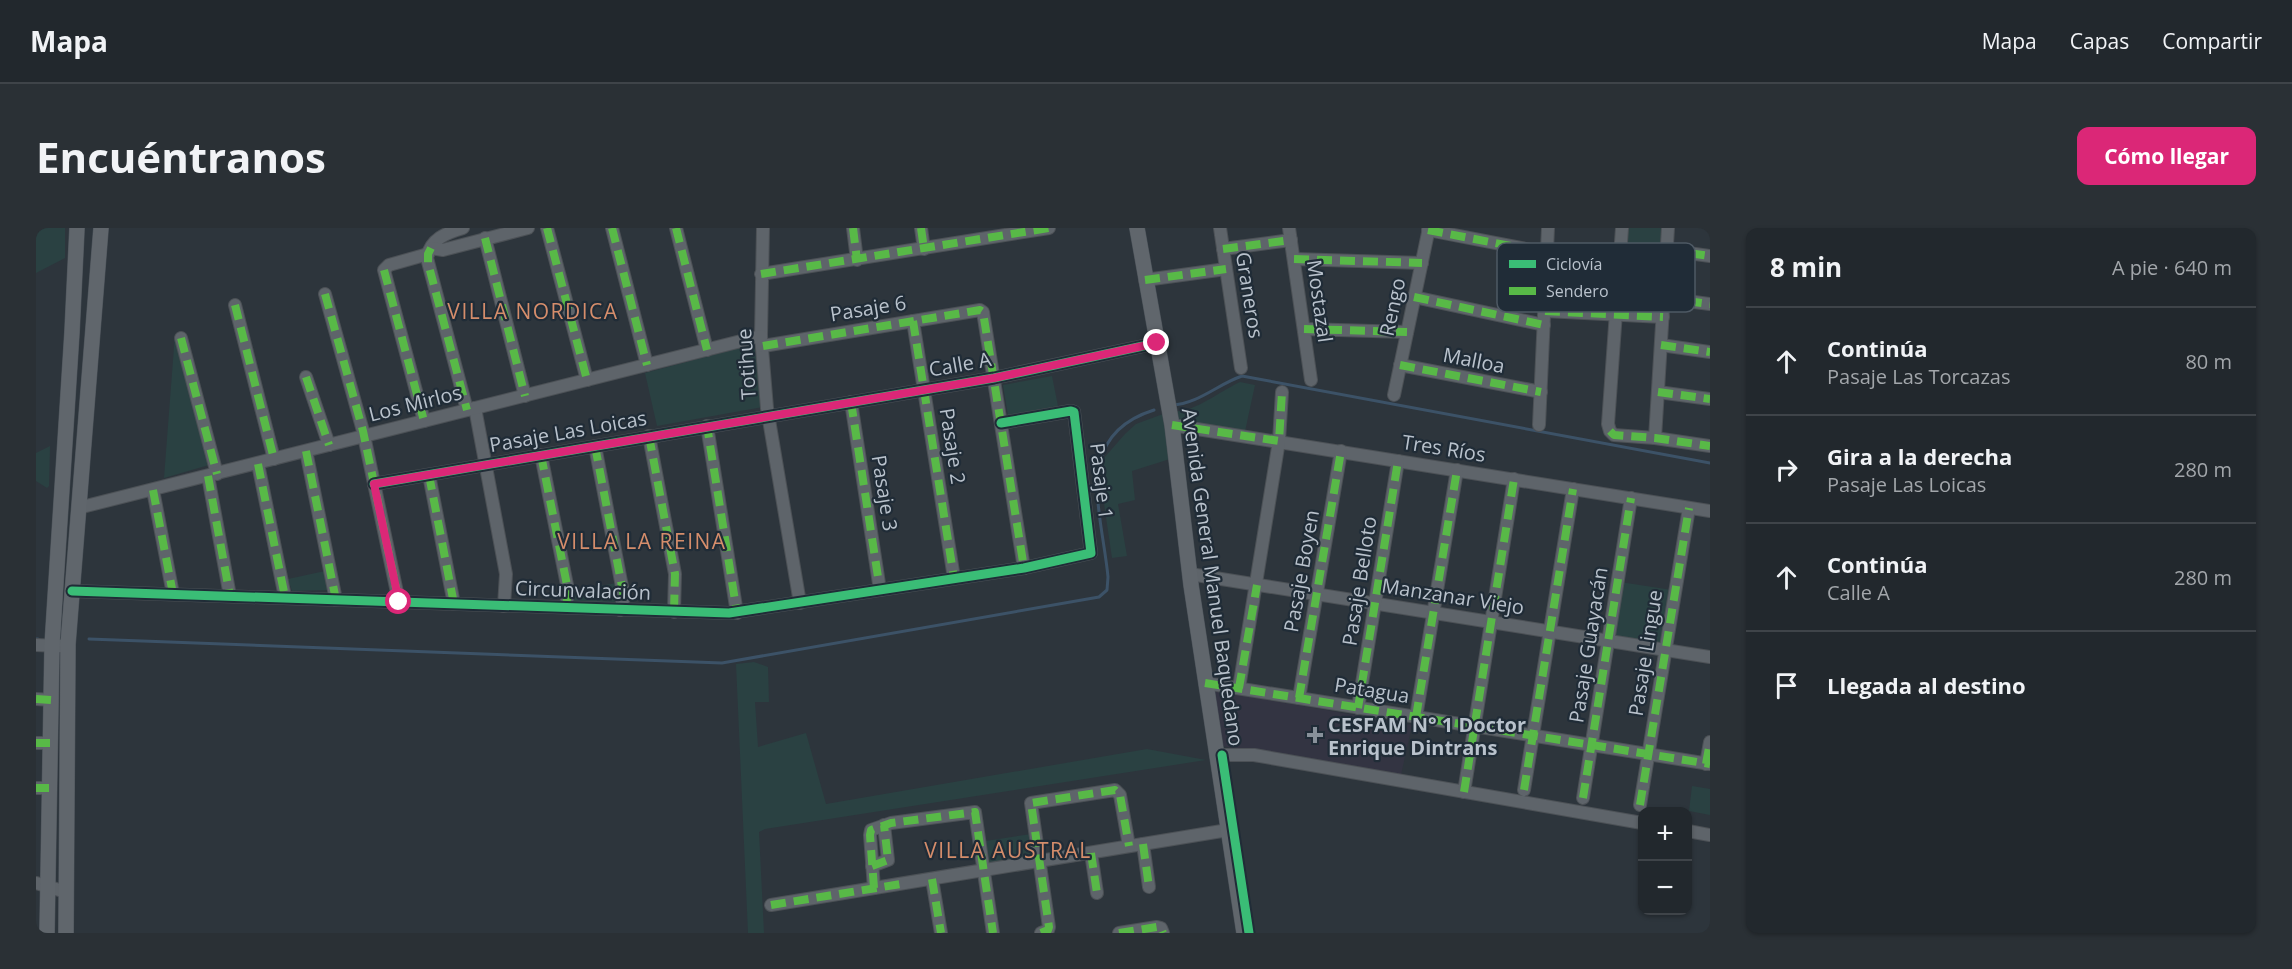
<!DOCTYPE html>
<html lang="es">
<meta charset="utf-8">
<style>
:root{--surface:#22282d;--page:#2a3035;--text:#f1f3f6;--muted:#a2a6aa;--line:#3f4449;--accent:#db2777}
body{margin:0;font-family:"Open Sans",sans-serif;background:var(--page);color:var(--text)}
.controls{position:absolute;right:18px;bottom:18px;display:grid;overflow:hidden;border-radius:12px;box-shadow:0 2px 4px #0004}
.controls button{width:54px;height:54px;display:grid;place-items:center;padding:0;border:0;border-bottom:2px solid var(--line);background:var(--surface);color:var(--text);font:30px sans-serif}
.stop{position:absolute;width:18px;height:18px;margin:-14px;border:4px solid #db2777;border-radius:50%;background:#fff}
.stop.end{background:#db2777;border-color:#fff;box-shadow:0 2px 6px #0008}
.list{margin:0;padding:0;list-style:none}
h2{display:flex;justify-content:space-between;align-items:center;height:78px;margin:0;padding:0 24px;font-size:26px}
h2 small{font-size:20px;font-weight:400;color:var(--muted)}
.list li{display:grid;grid-template-columns:39px 1fr auto;gap:18px;align-items:center;box-sizing:border-box;height:108px;padding:0 24px;border-top:2px solid var(--line)}
.list b{display:block;font-size:22px;white-space:nowrap}
.list p{margin:0;font-size:20px;white-space:nowrap;color:var(--muted)}
.list em{font-size:20px;font-style:normal;color:var(--muted)}
.icon{flex:none;width:33px;height:33px;fill:none;stroke:currentColor;stroke-width:2;stroke-linecap:round;stroke-linejoin:round}
.map{position:relative;flex:none;width:1674px;height:705px;overflow:hidden;border-radius:12px}
header{display:flex;align-items:center;gap:36px;box-sizing:border-box;height:84px;padding:0 30px;background:var(--surface);border-bottom:2px solid var(--line)}
header strong{font-size:28px}
nav{display:flex;gap:33px;margin-inline-start:auto;font-size:21px}
.intro{display:flex;align-items:center;justify-content:space-between;box-sizing:border-box;height:144px;padding:0 36px}
h1{margin:0;font-size:42px}
.button{padding:15px 27px;border-radius:12px;background:var(--accent);color:#fff;font-size:21px;font-weight:700}
main{display:flex;gap:36px;padding:0 36px}
aside{flex:1;background:var(--surface);border-radius:12px;box-shadow:0 2px 4px #0004}
.map>svg:first-child{display:block}
.medical{fill:#333442}
.green{fill:#2a4142}
.lines{fill:none;stroke-linecap:round;stroke-linejoin:round}
.stream{stroke:#3c5267;stroke-width:3}
.minor-casing{stroke:#4c5156;stroke-width:14}
.major-casing{stroke:#4b5259;stroke-width:16}
.minor{stroke:#5e646a;stroke-width:12}
.major{stroke:#60666c;stroke-width:15}
.quiet{stroke:#58b947;stroke-width:8;stroke-dasharray:15 8;stroke-linecap:butt}
.cycleway-casing{stroke:#202c37;stroke-width:13}
.cycleway{stroke:#3abd76;stroke-width:9}
.route{stroke:#db2777;stroke-width:8}
.poi-dot{fill:#88919a;stroke:#202c37;stroke-width:2}
.labels{text-anchor:middle;dominant-baseline:central;stroke-width:4.5;stroke-linejoin:round;paint-order:stroke}
.street-label{font-size:20px;fill:#b9c2cc;stroke:#202c37}
.poi-label{font-size:20px;font-weight:bold;fill:#b9c2cc;stroke:#202c37;text-anchor:start}
.neighbourhood-label{font-size:21px;letter-spacing:1.5px;fill:#d58d6b;stroke:#202c37}
.key{fill:#202c37;stroke:#4e5964;stroke-width:1.5}
.key-label{font-size:16px;fill:#b9c2cc}
</style>
<header>
<strong>Mapa</strong>
<nav><a>Mapa</a><a>Capas</a><a>Compartir</a></nav>
</header>
<div class="intro"><h1>Encuéntranos</h1><a class="button">Cómo llegar</a></div>
<main>
<div class="map">
<svg width="1674" height="705" viewBox="0 0 1674 705">
<rect width="100%" height="100%" fill="#2d353c"/>
<polygon class="medical" points="1176,462 1376,497 1365,547 1185,518"/>
<g class="green">
<polygon points="0,0 29,0 29,30 0,45"/>
<polygon points="1590,0 1628,0 1624,86 1586,82"/>
<polygon points="139,106 173,237 128,250"/>
<polygon points="718,116 727,179 621,198 609,145"/>
<polygon points="1016,148 1022,178 972,187 967,157"/>
<path d="M1204 154 1219 157 1208 208 1140 196 1138 183C1158 185 1184 163 1204 154Z"/>
<polygon points="1127,186 1134,231 1096,243 1099,272 1082,276 1091,328 1076,330 1065,255 1068,230 1089,206 1100,196"/>
<polygon points="14,218 13,258 11,260 0,253 0,225"/>
<polygon points="289,343 294,362 256,363 252,351"/>
<polygon points="1584,354 1636,362 1625,416 1575,407"/>
<polygon points="581,355 582,368 579,374 536,374 539,362"/>
<polygon points="718,434 732,439 733,474 719,474 722,519 770,505 790,576 1111,521 1170,532 729,601 723,604 728,705 712,705 700,436"/>
<polygon points="1656,558 1674,561 1674,587 1653,583"/>
<polygon points="995,606 998,628 954,635 950,613"/>
</g>
<g class="lines">
<g class="stream">
<path d="M1136 177C1162 176 1182 156 1206 148L1674 235"/>
<polyline points="0,411 2,411"/>
<path d="M53 411 686 435 1063 369 1071 362 1072 349C1066 284 1035 208 1118 182"/>
</g>
<defs>
<g id="minor">
<path d="M427 0C410 5 394 11 391 30L431 182"/>
<polyline points="511,0 551,152"/>
<polyline points="576,0 611,137"/>
<polyline points="640,0 671,122"/>
<polyline points="727,0 725,108 731,180 764,375"/>
<polyline points="817,0 821,32"/>
<polyline points="885,0 888,21"/>
<polyline points="1184,0 1205,140"/>
<polyline points="1253,0 1275,152"/>
<polyline points="1586,0 1572,196 1574,203 1578,207 1619,210 1674,218"/>
<polyline points="1392,2 1511,25"/>
<polyline points="449,10 489,168"/>
<polyline points="395,20 407,22 492,0"/>
<polyline points="1187,21 1255,12"/>
<polyline points="1631,22 1674,28"/>
<polyline points="1258,31 1386,35"/>
<polyline points="725,46 1013,0"/>
<polyline points="1109,52 1190,41"/>
<polyline points="289,66 327,203 363,374"/>
<polyline points="1378,69 1508,97"/>
<polyline points="1628,70 1674,76"/>
<polyline points="199,77 238,231"/>
<polyline points="1509,83 1627,89"/>
<polyline points="877,93 918,350"/>
<polyline points="1268,101 1371,104"/>
<polyline points="145,110 181,246"/>
<polyline points="1625,117 1674,124"/>
<polyline points="727,118 944,82 947,84 988,340"/>
<polyline points="1364,137 1505,164"/>
<polyline points="270,149 293,217"/>
<polyline points="1622,164 1674,171"/>
<polyline points="1358,167 1393,0"/>
<polyline points="815,174 844,362"/>
<polyline points="439,180 470,346 468,378"/>
<polyline points="388,193 348,42 353,37 392,26"/>
<polyline points="1136,197 1674,283"/>
<polyline points="1503,197 1512,0"/>
<polyline points="671,198 701,385"/>
<polyline points="613,208 639,346 638,384"/>
<polyline points="1619,210 1632,0"/>
<polyline points="559,218 588,369 584,382"/>
<polyline points="270,223 300,372"/>
<polyline points="505,227 532,362 530,379"/>
<polyline points="222,236 249,369"/>
<polyline points="393,247 418,376"/>
<polyline points="172,248 194,368"/>
<polyline points="338,256 958,150 1121,115"/>
<polyline points="117,262 137,366"/>
<polyline points="42,280 725,108"/>
<polyline points="1154,346 1674,429"/>
<polyline points="36,363 693,385 988,340 1055,325 1038,184 1035,183 965,195"/>
<polyline points="0,417 24,418 32,416"/>
<polyline points="1169,455 1674,536"/>
<polyline points="1203,460 1243,213 1246,164"/>
<polyline points="1263,470 1305,223"/>
<polyline points="0,471 15,472"/>
<polyline points="1322,480 1362,233"/>
<polyline points="1380,489 1421,242"/>
<polyline points="0,515 14,515"/>
<polyline points="1180,527 1218,527 1606,595"/>
<polyline points="1670,536 1674,514"/>
<polyline points="0,560 13,560"/>
<polyline points="1488,562 1537,261"/>
<polyline points="1428,564 1478,251"/>
<polyline points="1547,570 1595,270"/>
<polyline points="1604,577 1653,280"/>
<polyline points="1652,603 1674,607"/>
<polyline points="1107,616 1113,659"/>
<polyline points="1055,625 1061,665"/>
<polyline points="836,638 852,632 848,597"/>
<polyline points="896,651 905,705"/>
<polyline points="0,655 30,664"/>
<polyline points="838,660 834,607 835,602 855,595 939,584 957,705"/>
<polyline points="735,677 1192,602"/>
<polyline points="1005,705 1012,702 1013,699 995,575 1079,562 1084,567 1093,618"/>
<polyline points="1083,705 1121,699 1125,700 1127,705"/>
</g>
<g id="major">
<polyline points="1101,0 1136,197 1155,357 1208,705"/>
<polyline points="11,705 16,417 36,104 41,0"/>
<polyline points="30,705 32,416 65,0"/>
</g>
</defs>
<use href="#minor" class="minor-casing"/>
<use href="#major" class="major-casing"/>
<use href="#minor" class="minor"/>
<use href="#major" class="major"/>
<g class="quiet">
<polyline points="511,0 551,152"/>
<polyline points="576,0 611,137"/>
<polyline points="640,0 671,122"/>
<polyline points="817,0 821,32"/>
<polyline points="885,0 888,21"/>
<polyline points="1392,2 1511,25"/>
<polyline points="449,10 489,168"/>
<polyline points="395,20 392,26 392,35 431,182"/>
<polyline points="1187,21 1255,12"/>
<polyline points="1631,22 1674,28"/>
<polyline points="1258,31 1386,35"/>
<polyline points="348,42 388,193"/>
<polyline points="725,46 1013,0"/>
<polyline points="1109,52 1190,41"/>
<polyline points="289,66 327,203 363,374"/>
<polyline points="1378,69 1508,97"/>
<polyline points="1628,70 1674,76"/>
<polyline points="199,77 238,231"/>
<polyline points="1509,83 1627,89"/>
<polyline points="877,93 918,350"/>
<polyline points="1268,101 1371,104"/>
<polyline points="145,110 181,246"/>
<polyline points="1625,117 1674,124"/>
<polyline points="727,118 944,82 947,84 988,340"/>
<polyline points="1364,137 1505,164"/>
<polyline points="270,149 293,217"/>
<polyline points="1622,164 1674,171"/>
<polyline points="815,174 844,362"/>
<polyline points="1136,197 1243,213 1246,164"/>
<polyline points="668,199 671,198 701,385"/>
<polyline points="1574,203 1578,207 1619,210 1674,218"/>
<polyline points="613,208 639,346 638,384"/>
<polyline points="559,218 588,369 584,382"/>
<polyline points="270,223 300,372"/>
<polyline points="505,227 532,362 530,379"/>
<polyline points="222,236 249,369"/>
<polyline points="393,247 418,376"/>
<polyline points="172,248 194,368"/>
<polyline points="117,262 137,366"/>
<polyline points="1169,455 1674,536"/>
<polyline points="1203,460 1221,357"/>
<polyline points="1263,470 1305,223"/>
<polyline points="0,471 15,472"/>
<polyline points="1322,480 1362,233"/>
<polyline points="1380,489 1421,242"/>
<polyline points="0,515 14,515"/>
<polyline points="1670,536 1674,514"/>
<polyline points="0,560 13,560"/>
<polyline points="1488,562 1537,261"/>
<polyline points="1428,564 1478,251"/>
<polyline points="1547,570 1595,270"/>
<polyline points="1604,577 1653,280"/>
<polyline points="1107,616 1113,659"/>
<polyline points="1055,625 1061,665"/>
<polyline points="836,638 852,632 848,597"/>
<polyline points="896,651 905,705"/>
<polyline points="838,660 834,607 835,602 855,595 939,584 957,705"/>
<polyline points="735,677 865,656"/>
<polyline points="1005,705 1012,702 1013,699 995,575 1079,562 1084,567 1093,618"/>
<polyline points="1083,705 1121,699 1125,700 1127,705"/>
</g>
<defs>
<g id="cycleway">
<polyline points="338,256 958,150 1121,115"/>
<polyline points="36,363 693,385 988,340 1055,325 1038,184 1035,183 965,195"/>
<polyline points="1186,527 1213,705"/>
</g>
</defs>
<use href="#cycleway" class="cycleway-casing"/>
<use href="#cycleway" class="cycleway"/>
</g>
<g class="lines">
<polyline class="route" points="363,374 338,256 958,150 1121,115"/>
</g>
<path class="poi-dot" d="M1276 498h6v6h6v6h-6v6h-6v-6h-6v-6h6z"/>
<g class="labels">
<g class="street-label">
<text transform="translate(1214 67) rotate(81)">Graneros</text>
<text transform="translate(1284 73) rotate(82)">Mostazal</text>
<text transform="translate(1356 79) rotate(-78)">Rengo</text>
<text transform="translate(832 80) rotate(-9)">Pasaje 6</text>
<text transform="translate(1438 132) rotate(11)">Malloa</text>
<text transform="translate(710 136) rotate(-94)">Totihue</text>
<text transform="translate(924 136) rotate(-10)">Calle A</text>
<text transform="translate(379 175) rotate(-14)">Los Mirlos</text>
<text transform="translate(532 203) rotate(-10)">Pasaje Las Loicas</text>
<text transform="translate(917 218) rotate(81)">Pasaje 2</text>
<text transform="translate(1408 220) rotate(9)">Tres Ríos</text>
<text transform="translate(1066 253) rotate(83)">Pasaje 1</text>
<text transform="translate(849 265) rotate(81)">Pasaje 3</text>
<text transform="translate(1265 343) rotate(-80)">Pasaje Boyen</text>
<text transform="translate(1177 349) rotate(82)">Avenida General Manuel Baquedano</text>
<text transform="translate(1323 353) rotate(-81)">Pasaje Belloto</text>
<text transform="translate(547 362) rotate(2)">Circunvalación</text>
<text transform="translate(1417 368) rotate(9)">Manzanar Viejo</text>
<text transform="translate(1552 417) rotate(-81)">Pasaje Guayacán</text>
<text transform="translate(1609 425) rotate(-81)">Pasaje Lingue</text>
<text transform="translate(1336 462) rotate(9)">Patagua</text>
</g>
<g class="poi-label">
<text x="1292" y="496">CESFAM N° 1 Doctor<tspan x="1292" dy="23">Enrique Dintrans</tspan></text>
</g>
<g class="neighbourhood-label">
<text x="497" y="83">VILLA NORDICA</text>
<text x="606" y="313">VILLA LA REINA</text>
<text x="972" y="622">VILLA AUSTRAL</text>
</g>
</g>
<rect x="1461" y="15" width="198" height="69" rx="9" class="key"/>
<rect x="1473" y="32" width="27" height="8" fill="#3abd76"/>
<rect x="1473" y="59" width="27" height="8" fill="#58b947"/>
<g class="key-label">
<text x="1510" y="42">Ciclovía</text>
<text x="1510" y="69">Sendero</text>
</g>
</svg>
<div class="controls">
<button>+</button>
<button>−</button>
</div>
<div class="stop" style="left:363px;top:374px"></div>
<div class="stop end" style="left:1121px;top:115px"></div>
</div>
<aside>
<h2>8 min<small>A pie · 640 m</small></h2>
<ul class="list">
<li><svg class="icon" aria-label="ahead" viewBox="0 0 24 24"><path d="M12 20V5M6 11l6-6 6 6"/></svg><div><b>Continúa</b><p>Pasaje Las Torcazas</p></div><em>80 m</em></li>
<li><svg class="icon" aria-label="right" viewBox="0 0 24 24"><path d="M7 20v-9h11M14 6l5 5-5 5"/></svg><div><b>Gira a la derecha</b><p>Pasaje Las Loicas</p></div><em>280 m</em></li>
<li><svg class="icon" aria-label="ahead" viewBox="0 0 24 24"><path d="M12 20V5M6 11l6-6 6 6"/></svg><div><b>Continúa</b><p>Calle A</p></div><em>280 m</em></li>
<li><svg class="icon" aria-label="arrive" viewBox="0 0 24 24"><path d="M6 21V4h12l-3 4 3 4H6"/></svg><div><b>Llegada al destino</b></div></li>
</ul>
</aside>
</main>
